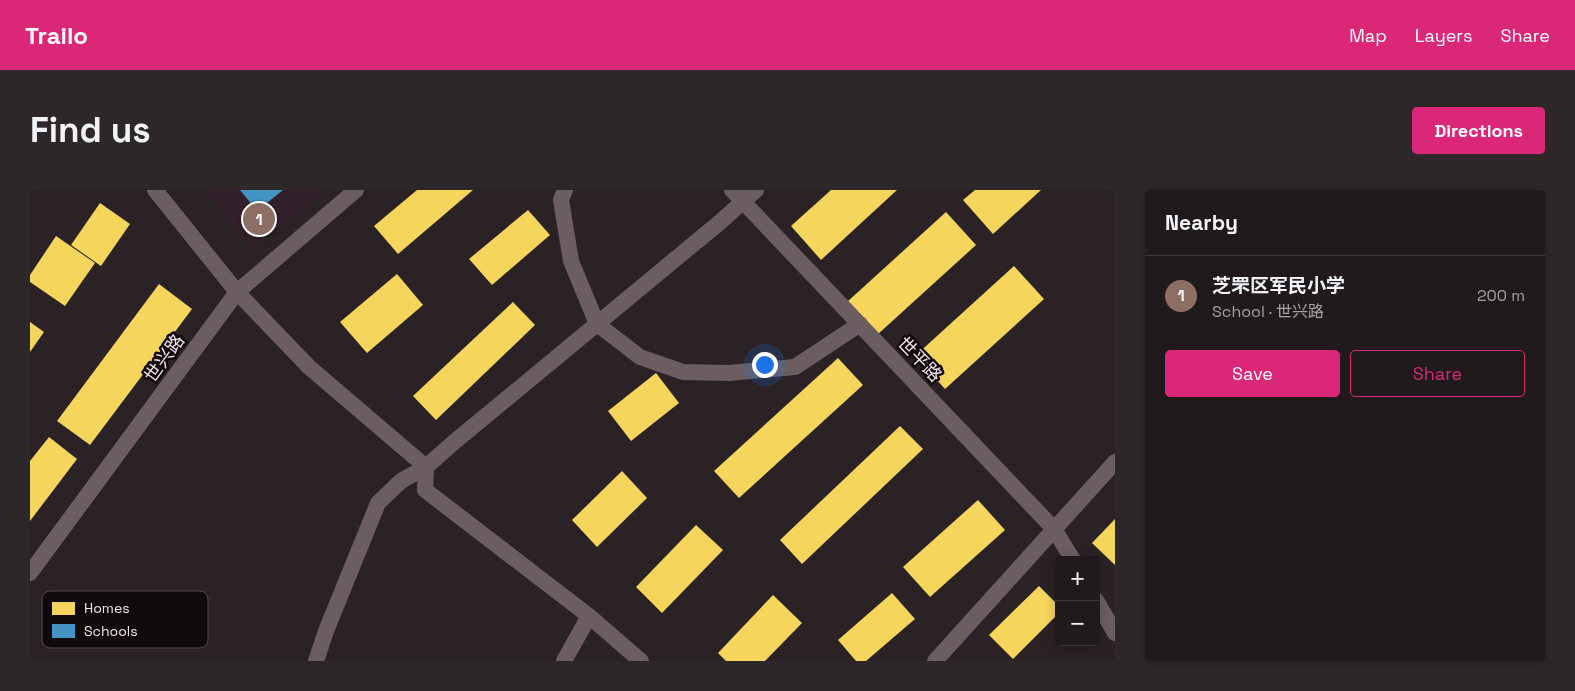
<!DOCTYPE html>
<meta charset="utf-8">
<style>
:root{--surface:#201a1c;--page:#2d2729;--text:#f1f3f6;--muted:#a2a1a3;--line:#3d383b;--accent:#db2777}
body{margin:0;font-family:"Space Grotesk","Noto Sans SC",sans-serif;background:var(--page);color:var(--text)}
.controls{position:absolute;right:15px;bottom:15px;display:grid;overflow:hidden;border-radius:5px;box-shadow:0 2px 12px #0003}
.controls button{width:45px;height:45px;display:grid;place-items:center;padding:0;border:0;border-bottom:1px solid var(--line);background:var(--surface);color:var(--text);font:25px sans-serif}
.you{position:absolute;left:734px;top:174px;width:18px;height:18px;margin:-12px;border:4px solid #fff;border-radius:50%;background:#1a73e8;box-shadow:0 0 0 8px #1a73e833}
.badge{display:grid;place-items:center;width:32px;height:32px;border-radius:50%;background:var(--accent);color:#fff;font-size:16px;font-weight:700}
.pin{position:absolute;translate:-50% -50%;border:2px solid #fff;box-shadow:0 1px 5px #0006}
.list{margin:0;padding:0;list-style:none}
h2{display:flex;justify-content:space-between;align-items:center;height:65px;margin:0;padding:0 20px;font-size:21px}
h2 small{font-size:16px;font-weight:400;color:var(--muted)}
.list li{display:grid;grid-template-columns:32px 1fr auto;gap:15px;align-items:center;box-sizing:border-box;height:80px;padding:0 20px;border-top:1px solid var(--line)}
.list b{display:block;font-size:19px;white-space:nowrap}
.list p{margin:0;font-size:16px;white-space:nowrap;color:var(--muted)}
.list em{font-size:16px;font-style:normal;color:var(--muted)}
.actions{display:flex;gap:10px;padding:15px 20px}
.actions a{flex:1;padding:11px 0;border:1px solid var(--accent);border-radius:5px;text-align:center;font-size:18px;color:var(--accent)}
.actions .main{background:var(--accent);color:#fff}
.map{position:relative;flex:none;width:1085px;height:471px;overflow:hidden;border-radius:5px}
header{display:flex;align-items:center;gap:30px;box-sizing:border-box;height:70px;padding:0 25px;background:var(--accent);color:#fff}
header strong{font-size:24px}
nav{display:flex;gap:28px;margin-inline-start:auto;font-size:18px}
.intro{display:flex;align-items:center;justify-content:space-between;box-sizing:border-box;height:120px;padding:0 30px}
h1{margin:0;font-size:35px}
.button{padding:12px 22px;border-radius:5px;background:var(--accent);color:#fff;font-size:18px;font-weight:700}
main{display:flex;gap:30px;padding:0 30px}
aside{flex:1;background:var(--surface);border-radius:5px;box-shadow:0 2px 12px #0003}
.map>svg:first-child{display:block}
.built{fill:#34202a}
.homes{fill:#f6d55c}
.schools{fill:#4393c3}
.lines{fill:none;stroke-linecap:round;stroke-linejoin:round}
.street{stroke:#6c5e60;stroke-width:16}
.labels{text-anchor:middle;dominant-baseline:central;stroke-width:5;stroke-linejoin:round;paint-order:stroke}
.street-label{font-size:18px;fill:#f1e6eb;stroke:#110a0d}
.key{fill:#110a0d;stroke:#544c50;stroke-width:1}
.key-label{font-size:14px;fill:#f1e6eb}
</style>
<header>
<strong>Trailo</strong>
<nav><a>Map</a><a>Layers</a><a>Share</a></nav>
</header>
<div class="intro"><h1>Find us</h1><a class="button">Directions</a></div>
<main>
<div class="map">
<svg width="1085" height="471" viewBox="0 0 1085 471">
<rect width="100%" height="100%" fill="#2a2225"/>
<polygon class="built" points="175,0 296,0 222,58"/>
<g class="homes">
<polygon points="387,0 443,0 368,64 344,36"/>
<polygon points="801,0 867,0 791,70 761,36"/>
<polygon points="945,0 1011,0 963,44 933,10"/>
<polygon points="70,13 100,34 71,76 41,55"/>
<polygon points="498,20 520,45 462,95 439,69"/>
<polygon points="916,22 946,55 847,145 817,112"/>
<polygon points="26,46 65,73 35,116 0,92 0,85"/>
<polygon points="984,76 1014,109 915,199 885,166"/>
<polygon points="367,84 393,115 337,163 310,132"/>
<polygon points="129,94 162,119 60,255 27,231"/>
<polygon points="483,112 505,135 406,230 383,206"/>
<polygon points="0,132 14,142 0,162"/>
<polygon points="808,168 833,195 709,308 684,281"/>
<polygon points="626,183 649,213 601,251 578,221"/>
<polygon points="870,236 893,259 772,374 750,350"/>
<polygon points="19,247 47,269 0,331 0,271"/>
<polygon points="592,281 617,308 567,357 542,330"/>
<polygon points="948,310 975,340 900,407 873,377"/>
<polygon points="1085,329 1085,375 1062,353"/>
<polygon points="666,335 693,360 632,423 606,397"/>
<polygon points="1009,396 1029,416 1029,423 983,469 959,445"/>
<polygon points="862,403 885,429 836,471 826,471 808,450"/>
<polygon points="743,405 772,433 735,471 696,471 688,463"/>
</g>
<polygon class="schools" points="210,0 253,0 227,21"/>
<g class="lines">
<g class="street">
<polyline points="125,0 207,102 279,177 396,277 395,300 559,426 611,471"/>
<polyline points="535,0 531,10 541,71 567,134 610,167 653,182 699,183 765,177 830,134"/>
<polyline points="702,0 1024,339 1043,370"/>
<polyline points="0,383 207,102 326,0"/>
<polyline points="1066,410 1085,443"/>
<polyline points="286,471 296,441 348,313 371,291 396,277 423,253 689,33 726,0"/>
<polyline points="534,471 559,426"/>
<polyline points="905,471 1085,272"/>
</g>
</g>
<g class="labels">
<g class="street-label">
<text transform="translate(134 168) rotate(-54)">世兴路</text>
<text transform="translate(890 169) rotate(46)">世平路</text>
</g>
</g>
<rect x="12" y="401" width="166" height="57" rx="8" class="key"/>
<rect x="22" y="412" width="23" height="13" fill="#f6d55c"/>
<rect x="22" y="434" width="23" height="14" fill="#4393c3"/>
<g class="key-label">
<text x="54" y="423">Homes</text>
<text x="54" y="446">Schools</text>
</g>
</svg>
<div class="controls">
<button>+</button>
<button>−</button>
</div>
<div class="you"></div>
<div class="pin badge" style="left:229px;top:29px;background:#8d6e63">1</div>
</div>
<aside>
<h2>Nearby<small></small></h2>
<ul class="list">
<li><span class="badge" style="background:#8d6e63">1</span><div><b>芝罘区军民小学</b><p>School · 世兴路</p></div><em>200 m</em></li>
</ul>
<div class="actions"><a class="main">Save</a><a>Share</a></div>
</aside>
</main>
